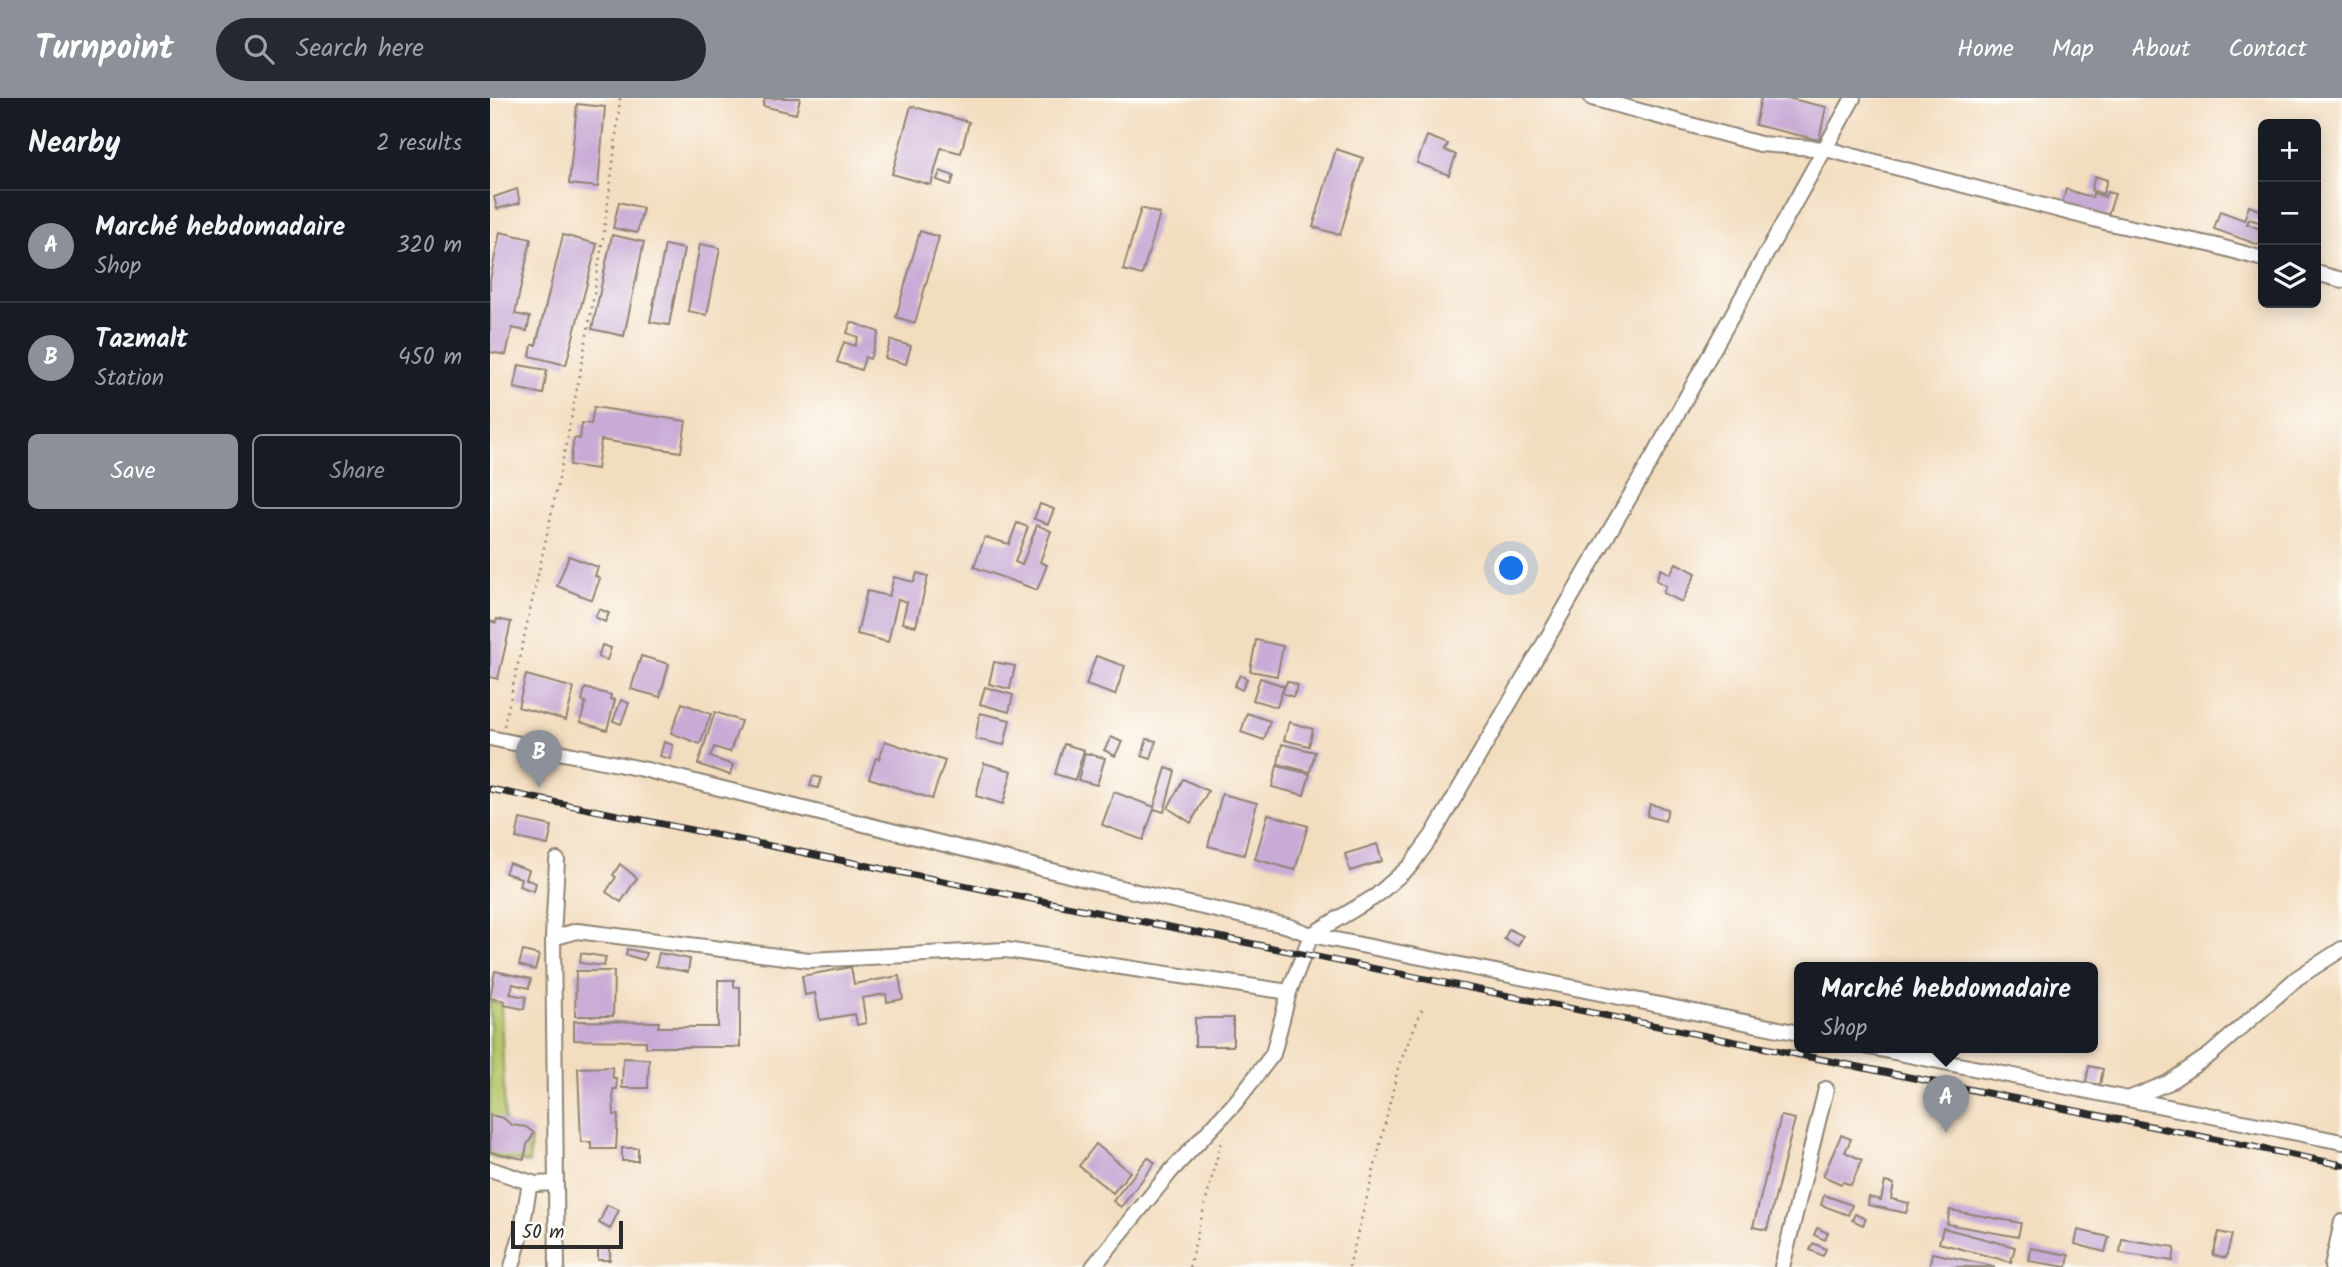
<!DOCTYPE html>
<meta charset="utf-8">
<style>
:root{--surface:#171b24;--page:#242831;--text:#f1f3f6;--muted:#9ea1a6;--line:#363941;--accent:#8c9099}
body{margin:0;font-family:Kalam,sans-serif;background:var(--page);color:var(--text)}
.controls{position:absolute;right:21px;top:21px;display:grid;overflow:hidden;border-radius:10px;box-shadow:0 4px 18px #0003}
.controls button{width:63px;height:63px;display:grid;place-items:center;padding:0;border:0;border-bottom:2px solid var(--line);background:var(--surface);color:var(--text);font:35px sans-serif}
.scale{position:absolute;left:21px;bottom:18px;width:112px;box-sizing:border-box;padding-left:7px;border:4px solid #2b2b2b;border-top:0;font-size:19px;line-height:24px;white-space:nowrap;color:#2b2b2b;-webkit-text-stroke:5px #fdfcf7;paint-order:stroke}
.you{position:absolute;left:1022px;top:471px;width:24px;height:24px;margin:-18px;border:5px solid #fff;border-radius:50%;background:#1a73e8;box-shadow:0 0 0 10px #1a73e833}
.badge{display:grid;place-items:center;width:46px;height:46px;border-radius:50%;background:var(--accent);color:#fff;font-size:23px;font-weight:700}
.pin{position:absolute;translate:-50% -58px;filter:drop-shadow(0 2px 4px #0008)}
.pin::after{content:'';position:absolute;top:37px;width:24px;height:21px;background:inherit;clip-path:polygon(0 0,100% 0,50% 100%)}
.popup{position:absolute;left:1304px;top:864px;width:304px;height:91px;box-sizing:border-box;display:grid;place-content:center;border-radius:10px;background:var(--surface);filter:drop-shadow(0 2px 5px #0005);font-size:23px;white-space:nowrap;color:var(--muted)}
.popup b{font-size:26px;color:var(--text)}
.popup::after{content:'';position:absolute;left:50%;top:100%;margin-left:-14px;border:14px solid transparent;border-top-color:var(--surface)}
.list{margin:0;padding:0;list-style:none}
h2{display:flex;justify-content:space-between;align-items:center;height:91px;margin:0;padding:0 28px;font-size:30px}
h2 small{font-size:23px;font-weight:400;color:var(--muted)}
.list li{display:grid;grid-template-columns:46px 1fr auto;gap:21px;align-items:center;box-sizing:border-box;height:112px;padding:0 28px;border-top:2px solid var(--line)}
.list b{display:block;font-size:26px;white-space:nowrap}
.list p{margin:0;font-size:23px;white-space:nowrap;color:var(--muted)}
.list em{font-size:23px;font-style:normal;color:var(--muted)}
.actions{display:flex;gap:14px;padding:21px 28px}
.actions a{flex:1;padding:16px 0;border:2px solid var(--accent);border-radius:10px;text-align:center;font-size:24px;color:var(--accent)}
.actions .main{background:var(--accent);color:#fff}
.icon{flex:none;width:38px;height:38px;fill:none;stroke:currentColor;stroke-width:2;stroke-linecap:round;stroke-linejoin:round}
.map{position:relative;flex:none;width:1852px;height:1169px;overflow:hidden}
header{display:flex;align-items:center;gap:42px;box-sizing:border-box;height:98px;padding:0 35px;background:var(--accent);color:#fff}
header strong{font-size:33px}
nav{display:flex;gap:38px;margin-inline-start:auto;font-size:24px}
.search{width:490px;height:63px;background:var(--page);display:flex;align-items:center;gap:18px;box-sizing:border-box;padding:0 24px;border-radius:38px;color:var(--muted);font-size:26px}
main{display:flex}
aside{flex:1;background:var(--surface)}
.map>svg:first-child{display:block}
.green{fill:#b7c76a;stroke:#71794a;stroke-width:2}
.building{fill:#c8abd6}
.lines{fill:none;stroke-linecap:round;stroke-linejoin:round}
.minor-casing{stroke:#8f8475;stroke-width:18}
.path{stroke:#8f8475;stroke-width:2.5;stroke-dasharray:2 5;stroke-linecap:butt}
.minor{stroke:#fff;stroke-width:14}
.rail-casing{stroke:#2b2b2b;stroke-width:7}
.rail{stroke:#fdfcf7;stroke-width:4.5;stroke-dasharray:13;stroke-linecap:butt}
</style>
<header>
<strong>Turnpoint</strong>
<div class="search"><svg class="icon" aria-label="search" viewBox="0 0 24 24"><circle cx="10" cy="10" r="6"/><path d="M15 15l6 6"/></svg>Search here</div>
<nav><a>Home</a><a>Map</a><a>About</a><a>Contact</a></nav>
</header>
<main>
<aside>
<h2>Nearby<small>2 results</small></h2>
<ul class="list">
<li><span class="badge">A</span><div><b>Marché hebdomadaire</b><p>Shop</p></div><em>320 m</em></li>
<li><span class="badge">B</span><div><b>Tazmalt</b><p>Station</p></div><em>450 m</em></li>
</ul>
<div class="actions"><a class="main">Save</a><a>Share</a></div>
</aside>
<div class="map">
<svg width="1852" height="1169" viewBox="0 0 1852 1169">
<rect width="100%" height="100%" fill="#fdfcf7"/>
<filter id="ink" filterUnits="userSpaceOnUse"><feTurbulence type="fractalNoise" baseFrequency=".0143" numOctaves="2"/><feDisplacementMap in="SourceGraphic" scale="14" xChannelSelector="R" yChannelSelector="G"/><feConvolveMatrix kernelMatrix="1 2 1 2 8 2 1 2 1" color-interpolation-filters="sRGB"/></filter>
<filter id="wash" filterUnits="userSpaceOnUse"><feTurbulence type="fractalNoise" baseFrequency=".00686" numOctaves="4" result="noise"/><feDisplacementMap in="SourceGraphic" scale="28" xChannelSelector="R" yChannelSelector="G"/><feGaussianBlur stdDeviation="1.57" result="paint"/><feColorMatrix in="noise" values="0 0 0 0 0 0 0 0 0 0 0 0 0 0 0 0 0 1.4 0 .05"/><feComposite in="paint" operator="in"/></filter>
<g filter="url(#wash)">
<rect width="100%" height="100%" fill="#f3ddbf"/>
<polygon class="green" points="0,903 11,906 15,1029 41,1040 39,1065 0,1059"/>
<g id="blocks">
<g class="building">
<polygon points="275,0 310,0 306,16 273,8"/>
<polygon points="1271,0 1297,0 1336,9 1329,42 1265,27"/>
<polygon points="87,6 115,9 108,89 79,86"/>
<polygon points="421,8 479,24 471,55 451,50 441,87 402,76"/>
<polygon points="937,38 958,46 955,52 966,57 959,77 927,65"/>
<polygon points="846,51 873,60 850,137 823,129"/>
<polygon points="450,73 464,78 461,87 447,82"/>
<polygon points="1605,78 1617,82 1613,96 1601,92"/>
<polygon points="27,91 30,105 7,111 4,99"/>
<polygon points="1576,91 1602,100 1603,95 1615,99 1617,94 1625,96 1617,120 1572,105"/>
<polygon points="129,104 153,110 147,135 123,130"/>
<polygon points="1759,108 1773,114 1772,125 1759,121 1757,126 1773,132 1769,147 1724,131 1730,113 1754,122"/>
<polygon points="651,110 670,116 652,177 633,172"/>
<polygon points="430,133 449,139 425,225 406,219"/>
<polygon points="10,134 41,141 25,216 40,219 37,233 22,230 16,257 0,254 0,182"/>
<polygon points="73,137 107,146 76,267 40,258 42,247 46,247"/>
<polygon points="122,137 154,144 134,238 102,231"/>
<polygon points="210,146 230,150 217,217 198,213"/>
<polygon points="175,147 194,151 179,227 160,224"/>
<polygon points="361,224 389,234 380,261 375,259 371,272 347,264 354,244 365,248 368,239 357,235"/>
<polygon points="401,242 421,248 416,266 395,260"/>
<polygon points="29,267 57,272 53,296 24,290"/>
<polygon points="104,309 196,323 191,354 111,342 107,371 80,367 84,340 90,341 92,325 101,326"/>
<polygon points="550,406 564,411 558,426 544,421"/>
<polygon points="527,425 538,429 525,464 532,467 547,427 561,433 550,464 557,467 547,492 484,469 495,439 519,446"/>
<polygon points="79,458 108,469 105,478 110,480 102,502 67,488"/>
<polygon points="1186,465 1206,475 1192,504 1173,495 1176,488 1166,482 1171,471 1180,476"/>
<polygon points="427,475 438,478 426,528 412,525 417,504 408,501 398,544 367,536 377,493 399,498 404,479 424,484"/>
<polygon points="109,511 119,515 115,524 105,519"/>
<polygon points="7,521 21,524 8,581 0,579 0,523 6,525"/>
<polygon points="766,542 793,548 787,578 760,573"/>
<polygon points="112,547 121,550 117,562 108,559"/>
<polygon points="151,558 179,566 170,599 141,591"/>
<polygon points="606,558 635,568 625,597 596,587"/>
<polygon points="504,564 525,568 520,591 499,586"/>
<polygon points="36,577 84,590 76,622 28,609"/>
<polygon points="750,577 757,581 752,592 744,588"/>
<polygon points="770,580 794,588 787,609 763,602"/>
<polygon points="797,583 808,587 803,599 792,595"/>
<polygon points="495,589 523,597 519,614 490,606"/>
<polygon points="95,590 121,597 120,601 125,602 117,632 90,624 96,604 92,603"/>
<polygon points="131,602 139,605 131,626 123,623"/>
<polygon points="192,605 221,616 210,646 181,635"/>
<polygon points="225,614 251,623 240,654 224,649 220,659 243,667 240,677 208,666"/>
<polygon points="490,615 520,622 514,647 485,641"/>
<polygon points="757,615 780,623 774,642 751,634"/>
<polygon points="799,624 823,631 819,648 794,642"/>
<polygon points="621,639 632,644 625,658 614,652"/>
<polygon points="657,641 666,643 661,661 652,658"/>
<polygon points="395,643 455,663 442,701 379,680 386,660 389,661"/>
<polygon points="174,644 183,647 180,661 170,658"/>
<polygon points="574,646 594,652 585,682 565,676"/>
<polygon points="792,646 825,654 820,674 788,666"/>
<polygon points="595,655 615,660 607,687 588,682"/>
<polygon points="494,665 522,673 513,706 486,698"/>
<polygon points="787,668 820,676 814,697 782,689"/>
<polygon points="676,670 685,673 674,714 664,711 653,742 612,727 624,694 664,709"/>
<polygon points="323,678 331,680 328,690 320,688"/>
<polygon points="693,681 718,693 701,725 678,710"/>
<polygon points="732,696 767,705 754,757 718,748"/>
<polygon points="1160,706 1178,711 1175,723 1157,718"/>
<polygon points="778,716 818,728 805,772 765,761"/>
<polygon points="30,721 62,728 58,747 26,740"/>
<polygon points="887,746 892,763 860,773 855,756"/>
<polygon points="19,765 39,772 36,781 46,785 44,793 29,788 31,780 15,775"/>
<polygon points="130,766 147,780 131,804 116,794 126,779 123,777"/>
<polygon points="1019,831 1033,838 1028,848 1014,841"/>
<polygon points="137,851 156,855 154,862 136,857"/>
<polygon points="33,853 49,857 45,872 29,867"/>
<polygon points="91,855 116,859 114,868 90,865"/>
<polygon points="169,855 200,861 198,874 166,868"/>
<polygon points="361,869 364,886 409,878 413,901 397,904 396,896 372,900 376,925 367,927 365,916 330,922 325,895 315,897 312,878"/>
<polygon points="5,873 41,881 39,890 23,886 20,896 36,899 34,911 14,907 15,903 0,900"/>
<polygon points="86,873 124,873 123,918 85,918"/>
<polygon points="228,882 244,882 244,889 250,889 250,949 156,949 156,943 84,942 84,923 169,924 168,929 228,929"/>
<rect x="705" y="920" width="38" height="28"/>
<polygon points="133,960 159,961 158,990 132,990"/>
<polygon points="1599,968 1613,971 1610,987 1596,984"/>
<polygon points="122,969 123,980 126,980 127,991 123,991 124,1017 128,1017 126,1051 101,1051 101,1044 91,1044 88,970"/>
<polygon points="0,1017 13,1020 22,1027 36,1029 44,1035 37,1047 34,1061 0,1054"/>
<polygon points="1291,1018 1305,1021 1277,1132 1263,1129"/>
<polygon points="1351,1037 1361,1041 1355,1054 1372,1062 1361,1087 1353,1084 1351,1086 1333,1078"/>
<polygon points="606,1046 640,1074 623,1095 589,1068"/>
<rect x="132" y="1050" width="16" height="13"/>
<polygon points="658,1059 665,1065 631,1109 623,1103"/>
<polygon points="1395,1084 1404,1086 1401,1101 1419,1105 1416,1115 1378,1107 1379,1099 1391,1102"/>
<polygon points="1334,1097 1362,1107 1358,1117 1331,1107"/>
<polygon points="117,1107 129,1112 120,1131 109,1125"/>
<polygon points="1460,1112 1531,1125 1528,1139 1457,1126"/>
<polygon points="1365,1116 1376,1121 1373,1127 1362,1122"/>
<polygon points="1327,1130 1338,1135 1335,1142 1324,1137"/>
<polygon points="1453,1130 1525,1149 1521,1164 1449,1145"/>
<polygon points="1588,1132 1619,1139 1615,1154 1585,1146"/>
<polygon points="1729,1134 1742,1137 1736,1160 1723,1157"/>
<polygon points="1632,1141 1685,1149 1683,1163 1630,1155"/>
<polygon points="1323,1145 1336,1151 1333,1158 1320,1152"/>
<polygon points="120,1150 120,1162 108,1162 108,1151"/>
<polygon points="1541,1150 1579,1157 1577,1169 1539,1163"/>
<polygon points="1442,1155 1504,1168 1504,1169 1439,1169"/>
</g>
</g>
</g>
<g filter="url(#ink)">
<use href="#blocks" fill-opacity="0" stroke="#8f8475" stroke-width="2"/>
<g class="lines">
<defs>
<g id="minor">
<polyline points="1102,0 1270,46 1336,51 1619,125 1723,147 1773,161"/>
<polyline points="1826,175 1852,182"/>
<polyline points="0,640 157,672 655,796 798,828 821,837 799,894 783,956 745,1005 681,1073 603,1169"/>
<polyline points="821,837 886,798 920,768 942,738 1167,352 1363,0"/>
<polyline points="821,837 1309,935"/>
<polyline points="63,840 87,833 319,862 516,852 799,894"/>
<polyline points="1379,949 1852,1044"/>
<polyline points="1638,1001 1678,985 1721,956 1807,880 1852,851"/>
<polyline points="0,1071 45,1086 66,1085"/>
<polyline points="22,1169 31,1136 40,1084"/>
<polyline points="67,1169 63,840 67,762"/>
<polyline points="1292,1169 1336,991"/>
<polyline points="1842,1169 1852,1124"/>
</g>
</defs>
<use href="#minor" class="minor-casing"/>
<g class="path">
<path d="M14 628C61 419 110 213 130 0"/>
<polyline points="699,1169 732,1040"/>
<polyline points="859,1169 889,1052 908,970 932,911"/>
</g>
<use href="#minor" class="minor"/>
<defs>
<polyline id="rail" points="0,691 1852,1067"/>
</defs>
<use href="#rail" class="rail-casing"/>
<use href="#rail" class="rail"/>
</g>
</g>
</svg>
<div class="controls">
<button>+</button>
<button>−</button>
<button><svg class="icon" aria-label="layers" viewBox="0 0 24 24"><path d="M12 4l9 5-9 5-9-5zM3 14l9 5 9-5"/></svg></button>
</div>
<div class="scale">50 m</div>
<div class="you"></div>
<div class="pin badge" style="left:1456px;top:1035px">A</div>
<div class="popup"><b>Marché hebdomadaire</b>Shop</div>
<div class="pin badge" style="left:49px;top:690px">B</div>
</div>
</main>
